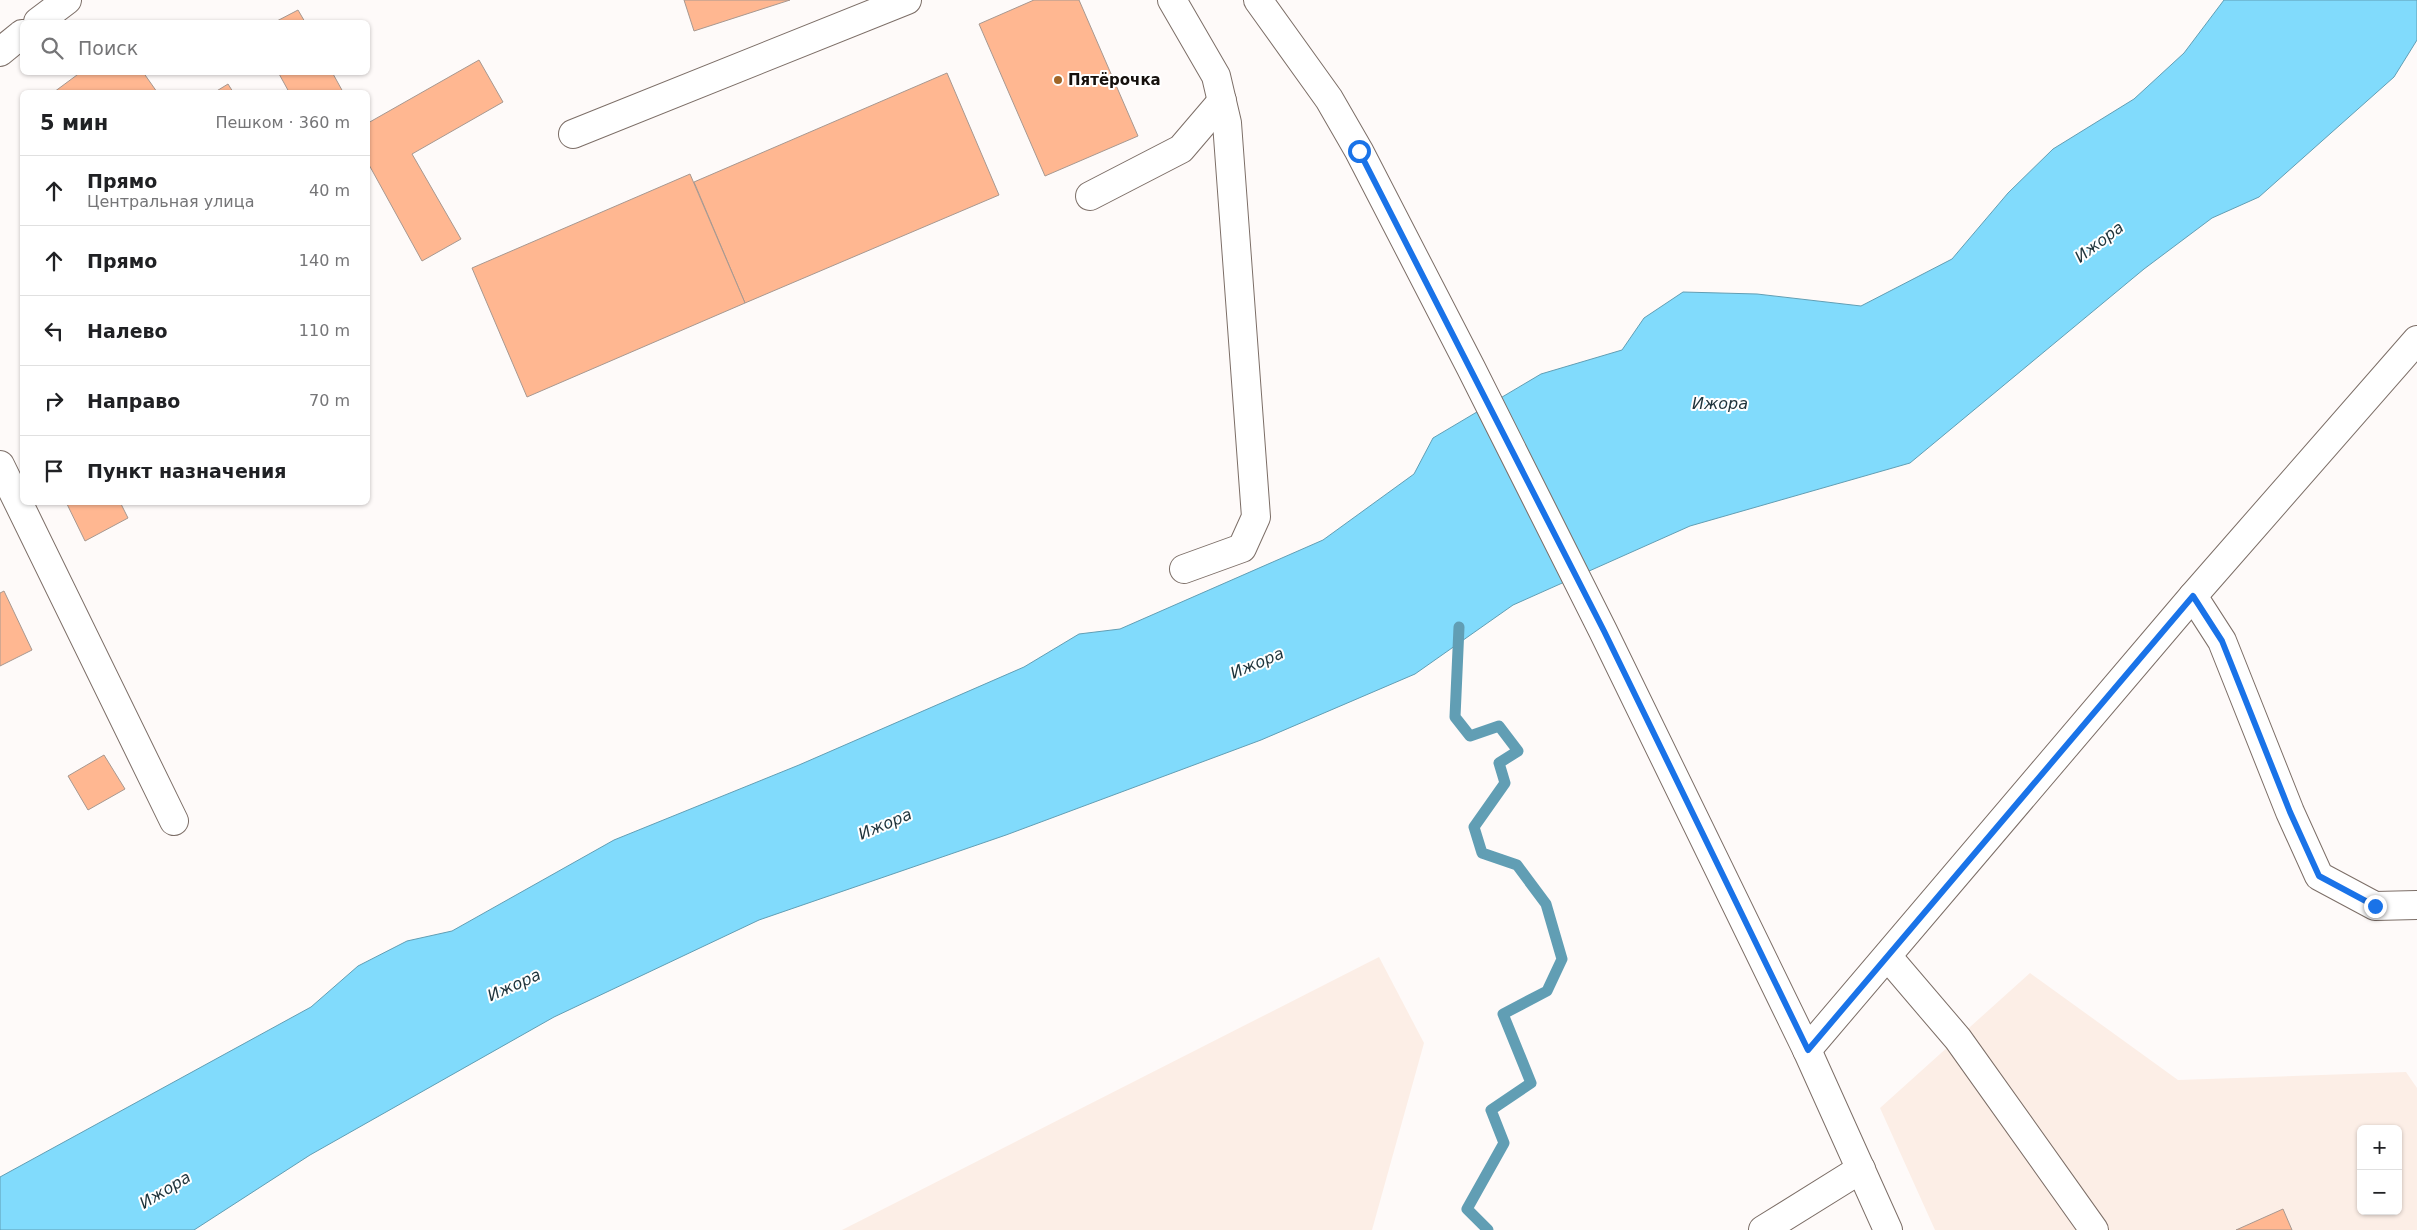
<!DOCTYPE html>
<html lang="ru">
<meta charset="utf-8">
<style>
:root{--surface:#fff;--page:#f6f6f6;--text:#202124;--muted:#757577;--line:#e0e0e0}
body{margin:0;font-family:"DejaVu Sans",sans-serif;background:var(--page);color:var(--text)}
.controls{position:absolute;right:15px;bottom:15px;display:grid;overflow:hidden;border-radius:8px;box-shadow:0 1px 4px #0004}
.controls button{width:45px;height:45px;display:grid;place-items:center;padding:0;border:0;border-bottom:1px solid var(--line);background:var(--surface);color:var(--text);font:25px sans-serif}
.stop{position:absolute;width:15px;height:15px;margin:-11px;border:4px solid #1a73e8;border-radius:50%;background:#fff}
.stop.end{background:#1a73e8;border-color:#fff;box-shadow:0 1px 5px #0008}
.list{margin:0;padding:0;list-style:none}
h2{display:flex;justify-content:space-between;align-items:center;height:65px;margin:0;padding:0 20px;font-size:21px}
h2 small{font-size:16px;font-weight:400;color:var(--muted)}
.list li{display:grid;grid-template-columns:32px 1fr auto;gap:15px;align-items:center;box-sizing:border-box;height:70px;padding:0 20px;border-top:1px solid var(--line)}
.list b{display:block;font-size:19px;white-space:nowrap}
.list p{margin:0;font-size:16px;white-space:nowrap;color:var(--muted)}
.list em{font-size:16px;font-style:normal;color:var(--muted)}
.icon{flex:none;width:28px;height:28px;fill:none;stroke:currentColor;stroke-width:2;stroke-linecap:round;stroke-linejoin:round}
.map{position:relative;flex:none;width:2417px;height:1230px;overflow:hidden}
.search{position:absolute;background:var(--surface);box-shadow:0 1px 4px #0004;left:20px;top:20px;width:350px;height:55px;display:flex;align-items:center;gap:12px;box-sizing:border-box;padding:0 18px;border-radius:8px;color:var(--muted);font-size:19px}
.panel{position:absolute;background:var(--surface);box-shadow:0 1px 4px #0004;left:20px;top:90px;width:350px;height:415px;border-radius:8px}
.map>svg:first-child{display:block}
.built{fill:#fceee6;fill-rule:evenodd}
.water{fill:#81dbfc;stroke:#619eb4}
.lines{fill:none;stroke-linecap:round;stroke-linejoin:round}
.stream{stroke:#619eb4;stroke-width:11}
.building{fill:#ffb791;stroke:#a79890}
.minor-casing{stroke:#7c6e67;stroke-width:30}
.major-casing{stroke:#7c6e67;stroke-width:30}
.minor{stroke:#fff;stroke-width:28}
.major{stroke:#fff;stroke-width:28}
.route{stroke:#1a73e8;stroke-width:6}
.poi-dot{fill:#a16627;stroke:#fff;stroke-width:2}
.labels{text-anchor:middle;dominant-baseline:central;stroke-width:4;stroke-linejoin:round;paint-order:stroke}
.poi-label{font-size:15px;font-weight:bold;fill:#15100d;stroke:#fff;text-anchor:start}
.water-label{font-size:16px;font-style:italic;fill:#1e333b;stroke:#fff}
</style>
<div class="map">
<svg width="2417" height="1230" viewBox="0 0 2417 1230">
<rect width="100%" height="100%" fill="#fefaf9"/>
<g class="built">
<polygon points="1379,957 1424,1043 1372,1230 842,1230"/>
<path d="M2030 973 2178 1080 2406 1072 2417 1088V1230H1935L1880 1108ZM2361 1129H2398V1211H2361Z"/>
</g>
<polygon class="water" points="2224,0 2417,0 2417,40 2394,77 2259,197 2212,218 2144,269 1910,463 1690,526 1513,605 1415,674 1261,740 1006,835 759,920 554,1017 310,1155 194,1230 0,1230 0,1177 311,1007 358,966 407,941 452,931 614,840 799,765 1024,667 1079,634 1120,629 1323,540 1414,474 1433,438 1541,374 1622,350 1644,318 1683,292 1757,294 1861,306 1952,259 2008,193 2053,149 2134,99 2184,53"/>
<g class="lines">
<polyline class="stream" points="1459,627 1455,717 1470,736 1499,726 1518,751 1499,763 1505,783 1474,827 1482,853 1517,865 1546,904 1562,959 1547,991 1503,1014 1531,1083 1491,1110 1504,1143 1467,1209 1488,1230"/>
</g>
<g class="building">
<polygon points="684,0 790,0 694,31"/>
<polygon points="1034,0 1079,0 1138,136 1045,176 979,24"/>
<polygon points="298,10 305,22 275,22"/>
<polygon points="479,60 503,102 412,154 461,239 422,261 368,163 368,123"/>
<polygon points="81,72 143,72 157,92 54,92"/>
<polygon points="278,72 332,72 343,92 289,92"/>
<polygon points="947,73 999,195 745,303 694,182"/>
<polygon points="228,84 233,92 215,92"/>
<polygon points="690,174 745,303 527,397 472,268"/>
<polygon points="66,502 120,502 128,518 85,541"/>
<polygon points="4,591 32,650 0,666 0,593"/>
<polygon points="104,755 125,789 88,810 68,776"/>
<polygon points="2283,1209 2292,1230 2236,1230"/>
</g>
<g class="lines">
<defs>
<g id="minor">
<polyline points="1172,0 1216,76 1227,123 1256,517 1242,548 1184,569"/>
<polyline points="38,22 67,0"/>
<polyline points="0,52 22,34"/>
<polyline points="573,134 907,0"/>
<polyline points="1090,196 1181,149 1222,101"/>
<polyline points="0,465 174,821"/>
<polyline points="2193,596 2222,641 2290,812 2319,876 2375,906 2417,905"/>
<polyline points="1888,957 1958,1039 2094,1230"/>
<polyline points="1807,1050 2193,596 2417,340"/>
<polyline points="1763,1230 1861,1169"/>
</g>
<polyline id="major" points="1258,0 1329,99 1359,151 1471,368 1603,631 1807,1050 1888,1230"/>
</defs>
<use href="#minor" class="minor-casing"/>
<use href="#major" class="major-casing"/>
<use href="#minor" class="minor"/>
<use href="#major" class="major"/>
</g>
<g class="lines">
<polyline class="route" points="1359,151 1604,631 1808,1050 2193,596 2222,641 2290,812 2319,876 2375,906"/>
</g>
<circle class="poi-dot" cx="1058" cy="80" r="5"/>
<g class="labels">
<g class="poi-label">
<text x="1068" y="80">Пятёрочка</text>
</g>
<g class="water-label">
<text transform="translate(2099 242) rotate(-37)">Ижора</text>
<text x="1720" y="403">Ижора</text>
<text transform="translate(1257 663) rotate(-23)">Ижора</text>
<text transform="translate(885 824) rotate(-23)">Ижора</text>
<text transform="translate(514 985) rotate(-24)">Ижора</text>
<text transform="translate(165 1190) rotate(-31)">Ижора</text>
</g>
</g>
</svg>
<div class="controls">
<button>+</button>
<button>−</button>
</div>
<div class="stop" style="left:1359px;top:151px"></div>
<div class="stop end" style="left:2375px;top:906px"></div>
<div class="search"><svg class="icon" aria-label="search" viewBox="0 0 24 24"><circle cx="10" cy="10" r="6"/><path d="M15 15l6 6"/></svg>Поиск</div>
<section class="panel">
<h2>5 мин<small>Пешком · 360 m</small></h2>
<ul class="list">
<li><svg class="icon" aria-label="ahead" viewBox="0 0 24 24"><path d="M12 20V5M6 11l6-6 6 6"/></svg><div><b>Прямо</b><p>Центральная улица</p></div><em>40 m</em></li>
<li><svg class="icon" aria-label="ahead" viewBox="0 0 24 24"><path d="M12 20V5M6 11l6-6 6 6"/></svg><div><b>Прямо</b></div><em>140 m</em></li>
<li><svg class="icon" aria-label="left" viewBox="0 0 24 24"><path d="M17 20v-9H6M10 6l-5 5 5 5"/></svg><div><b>Налево</b></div><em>110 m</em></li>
<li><svg class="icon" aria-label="right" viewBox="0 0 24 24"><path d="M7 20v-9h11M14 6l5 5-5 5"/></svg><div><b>Направо</b></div><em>70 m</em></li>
<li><svg class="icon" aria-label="arrive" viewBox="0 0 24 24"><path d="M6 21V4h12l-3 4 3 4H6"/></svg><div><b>Пункт назначения</b></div></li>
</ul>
</section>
</div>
